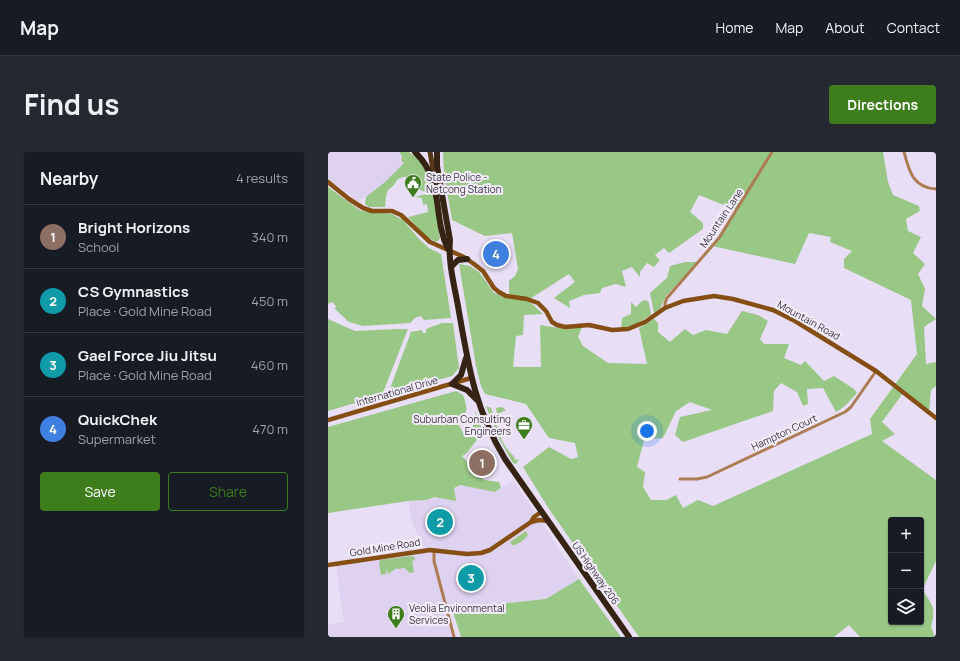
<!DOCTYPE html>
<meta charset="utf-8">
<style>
:root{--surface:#171b24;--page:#242831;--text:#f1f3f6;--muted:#9ea1a6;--line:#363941;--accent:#3d7d1c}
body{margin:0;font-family:Manrope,sans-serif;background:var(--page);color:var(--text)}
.controls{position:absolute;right:12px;bottom:12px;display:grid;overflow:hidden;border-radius:4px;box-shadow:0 1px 3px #0004}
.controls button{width:36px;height:36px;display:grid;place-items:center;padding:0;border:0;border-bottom:1px solid var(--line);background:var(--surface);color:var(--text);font:20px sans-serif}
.you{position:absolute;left:319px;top:279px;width:14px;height:14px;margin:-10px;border:3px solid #fff;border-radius:50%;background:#1a73e8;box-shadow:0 0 0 6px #1a73e833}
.badge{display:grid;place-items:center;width:26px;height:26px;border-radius:50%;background:var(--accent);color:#fff;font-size:13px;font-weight:700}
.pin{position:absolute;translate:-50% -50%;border:2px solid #fff;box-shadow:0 1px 4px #0006}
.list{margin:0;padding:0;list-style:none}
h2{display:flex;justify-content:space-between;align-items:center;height:52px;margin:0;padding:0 16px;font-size:17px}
h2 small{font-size:13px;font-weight:400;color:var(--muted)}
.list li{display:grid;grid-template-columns:26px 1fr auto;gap:12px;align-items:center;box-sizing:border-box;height:64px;padding:0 16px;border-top:1px solid var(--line)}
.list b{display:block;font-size:15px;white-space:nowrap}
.list p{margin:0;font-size:13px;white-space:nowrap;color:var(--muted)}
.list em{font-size:13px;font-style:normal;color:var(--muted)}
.actions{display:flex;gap:8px;padding:12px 16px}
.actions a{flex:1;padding:9px 0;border:1px solid var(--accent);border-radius:4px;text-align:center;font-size:14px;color:var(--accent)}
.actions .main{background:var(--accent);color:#fff}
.icon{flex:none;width:22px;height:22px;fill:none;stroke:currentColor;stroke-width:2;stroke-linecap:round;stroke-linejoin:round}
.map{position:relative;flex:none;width:608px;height:485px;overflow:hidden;border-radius:4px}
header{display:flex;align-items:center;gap:24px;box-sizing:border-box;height:56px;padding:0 20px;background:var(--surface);border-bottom:1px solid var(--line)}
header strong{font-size:19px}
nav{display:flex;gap:22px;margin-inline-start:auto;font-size:14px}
.intro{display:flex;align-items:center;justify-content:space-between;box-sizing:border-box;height:96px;padding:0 24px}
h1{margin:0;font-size:28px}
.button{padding:10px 18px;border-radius:4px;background:var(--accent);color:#fff;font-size:14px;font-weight:700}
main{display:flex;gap:24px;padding:0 24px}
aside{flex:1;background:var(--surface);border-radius:4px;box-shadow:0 1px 3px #0004}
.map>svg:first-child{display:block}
.built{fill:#dfd2f1}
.green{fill:#99c785;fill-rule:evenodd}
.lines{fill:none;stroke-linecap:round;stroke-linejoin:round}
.street{stroke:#ac7d52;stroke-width:3}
.secondary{stroke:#854f14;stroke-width:4.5}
.primary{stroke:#57381a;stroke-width:5}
.highway{stroke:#352414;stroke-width:6}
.labels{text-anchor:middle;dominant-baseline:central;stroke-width:4;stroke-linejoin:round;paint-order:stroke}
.poi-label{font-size:10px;fill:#38343e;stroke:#f4edfc;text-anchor:start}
.street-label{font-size:10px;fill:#38343e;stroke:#f4edfc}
</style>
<header>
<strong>Map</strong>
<nav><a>Home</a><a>Map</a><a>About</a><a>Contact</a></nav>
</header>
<div class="intro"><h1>Find us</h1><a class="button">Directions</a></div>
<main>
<aside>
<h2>Nearby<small>4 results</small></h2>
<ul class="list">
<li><span class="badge" style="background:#8d6e63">1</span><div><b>Bright Horizons</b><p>School</p></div><em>340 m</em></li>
<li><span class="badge" style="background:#0f9aa8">2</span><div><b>CS Gymnastics</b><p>Place · Gold Mine Road</p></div><em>450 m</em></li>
<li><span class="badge" style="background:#0f9aa8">3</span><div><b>Gael Force Jiu Jitsu</b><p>Place · Gold Mine Road</p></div><em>460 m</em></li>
<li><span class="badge" style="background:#3f7fe0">4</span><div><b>QuickChek</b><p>Supermarket</p></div><em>470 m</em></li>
</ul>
<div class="actions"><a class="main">Save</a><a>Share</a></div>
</aside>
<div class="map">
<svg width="608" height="485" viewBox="0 0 608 485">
<rect width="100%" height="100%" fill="#e8def6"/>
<g class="built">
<polygon points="0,0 69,0 73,4 72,9 75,12 57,30 38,45 33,46 31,50 0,27"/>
<polygon points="186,329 251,427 218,447 116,458 124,485 0,485 0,473 16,470 8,414 98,400 85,373 80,349 99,348 106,345 127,349 126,336 132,333 167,340"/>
</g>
<g class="green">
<path d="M71 0H81L86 4H88C107 27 107 57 112 86L110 89 108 90 99 85 80 65 100 60 99 52 95 53 94 46 87 45 97 42V40L84 34 80 25H75L70 27 65 34 60 38 58 44 57 55H41L37 52 38 45 57 30 76 11 73 9 74 4Z"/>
<path d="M115 0H555L560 30 565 43 591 54 592 59 578 67 580 79 593 85 585 101 597 112 590 122 597 137 594 154 608 167 596 175 598 212 608 210V234L603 238 601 261 575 241 554 270 567 282 554 289 608 328V409L594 438C605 453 608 456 603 475L607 485H532L521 473 506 485H311L221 357 195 315 221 295 243 307 250 305 247 291 221 286 198 252 157 242 153 234 148 214 131 112 142 114 151 120 166 141 181 146V129L187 124 190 117 184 81 157 84 124 68 116 22ZM371 43 408 58 384 94 467 112 481 81 503 85 502 90 524 99 516 107V116L583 148 589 202 542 267 544 282 385 354 370 348 355 356 348 343 338 348H323L315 335 317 320 309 315 316 288 335 286 348 259 362 250 384 258 352 265 347 283 355 290 445 259 446 239 453 231 469 240 475 254 480 252 479 237 495 236 508 260 517 254 529 241 526 237 506 224 496 229 477 209 473 213 456 206 461 192H436L432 187 440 169 430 163 414 159 399 182 378 178 365 183 357 177 342 190 330 180V171L326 167 311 176 319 212 280 211 255 194 250 185 254 175 237 177 212 173 213 215H185L188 184 195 183 196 163 215 162 200 148 241 122 247 130 226 146 242 156 241 149 256 143 272 141 274 136 288 132 298 135 294 119 304 115 312 125V120L319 111 326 115 332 108 327 103 336 96 341 101 375 77V71L362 60ZM563 368H593V470H563Z"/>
<polygon points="0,35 33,59 64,62 75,68 91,87 101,96 113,102 123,166 96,168 93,164 87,166 82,171 35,174 21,170 7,157 8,154 4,150 0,152"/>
<polygon points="357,110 369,110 338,144 332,157 326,161 322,141 339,126 342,114"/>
<polygon points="318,148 321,151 323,163 308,172 293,177 294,166 303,162 303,150 308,155 314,149"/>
<polygon points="0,165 0,167 27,179 68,177 80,177 54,243 0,259"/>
<polygon points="114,171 125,171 131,216 124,224 60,242 83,180 94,178 95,181 98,181 98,177"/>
<path d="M128 239 135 243C140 256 140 261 130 271L135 281H137L140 277H145V269L148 267 147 259 155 280 138 302 134 304 156 328 171 330 173 336 167 340 132 333 126 336 128 349 106 345 99 348 80 349 0 361V275Z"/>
<path d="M158 254 163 256 166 265 169 262 168 256 174 255 178 258 170 262C165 272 174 290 180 298 182 302 186 302 187 308L191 307 188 312 185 311 172 288Z"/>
<path d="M198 379 200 383C197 387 189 394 184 393L182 390Z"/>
<polygon points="84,404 87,406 87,408 84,409 86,420 82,421 76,416 70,417 69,416 60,422 59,418 58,418 58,422 53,423 51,411 52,408"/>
<polygon points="251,427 293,485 133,485 124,457 218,447"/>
</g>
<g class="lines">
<g class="street">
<path d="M576 0C581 19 585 36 608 37"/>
<polyline points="337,156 337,151 339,146 391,86 444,0"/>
<polyline points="352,327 369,327 379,325 517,260 523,255 548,219"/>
<polyline points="106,398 106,409 126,485"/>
</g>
<g class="secondary">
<polyline points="0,30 21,47 35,56 44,59 64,59 73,63 102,90 136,105 146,112 155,119 166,136 171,140 178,144 199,147 210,151 218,159 224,170 229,173 237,175 261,173 284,178 300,177 317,170 337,156 355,149 386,144 405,147 445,158 467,169 548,219 608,266"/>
<polyline points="0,268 143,226"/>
<polyline points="203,370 211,368 220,369"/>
<polyline points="0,413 102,398 139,402 153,401 162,398 203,370 206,365 213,360"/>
</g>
<polyline class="primary" points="102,0 107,29"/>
<g class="highway">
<path d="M87 0C117 29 104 64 120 97"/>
<path d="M109 0V14L122 88C120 110 126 132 130 154 140 211 146 256 177 307L301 485"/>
<polyline points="123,115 130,108 139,107"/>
<polyline points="138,206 133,223 124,232 139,238 149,248"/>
</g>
</g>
<defs>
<symbol id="civic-pin" viewBox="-11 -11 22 30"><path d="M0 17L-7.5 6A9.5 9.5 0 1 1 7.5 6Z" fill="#3d7d1c" stroke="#f4edfc"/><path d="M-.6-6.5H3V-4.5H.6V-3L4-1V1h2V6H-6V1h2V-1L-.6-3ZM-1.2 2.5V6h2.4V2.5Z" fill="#fff"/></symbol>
<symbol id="office-pin" viewBox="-11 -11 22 30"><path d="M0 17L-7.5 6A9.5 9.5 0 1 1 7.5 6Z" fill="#3d7d1c" stroke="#f4edfc"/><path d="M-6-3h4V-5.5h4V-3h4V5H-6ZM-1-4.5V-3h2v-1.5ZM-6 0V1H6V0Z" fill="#fff"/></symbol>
<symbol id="building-pin" viewBox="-11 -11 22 30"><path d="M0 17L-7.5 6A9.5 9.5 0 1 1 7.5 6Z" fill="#3d7d1c" stroke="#f4edfc"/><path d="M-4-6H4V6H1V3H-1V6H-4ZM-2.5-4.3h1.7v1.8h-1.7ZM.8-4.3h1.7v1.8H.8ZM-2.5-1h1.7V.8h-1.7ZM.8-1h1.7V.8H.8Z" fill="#fff"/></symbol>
</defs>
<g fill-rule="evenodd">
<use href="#civic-pin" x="75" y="21" width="20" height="27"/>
<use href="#office-pin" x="186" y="263" width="20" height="27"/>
<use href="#building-pin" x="58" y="452" width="20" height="27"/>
</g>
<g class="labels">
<g class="poi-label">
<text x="98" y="25">State Police -<tspan x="98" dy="12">Netcong Station</tspan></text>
<text x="183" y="267" text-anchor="end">Suburban Consulting<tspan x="183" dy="12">Engineers</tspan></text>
<text x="81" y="456">Veolia Environmental<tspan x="81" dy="12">Services</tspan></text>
</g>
<g class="street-label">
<text transform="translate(393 66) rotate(-56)">Mountain Lane</text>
<text transform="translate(481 168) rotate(29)">Mountain Road</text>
<text transform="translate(69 239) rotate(-16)">International Drive</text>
<text transform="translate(456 280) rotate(-25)">Hampton Court</text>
<text transform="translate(57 395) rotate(-9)">Gold Mine Road</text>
<text transform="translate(268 421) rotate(55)">US Highway 206</text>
</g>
</g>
</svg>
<div class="controls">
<button>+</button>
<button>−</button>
<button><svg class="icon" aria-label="layers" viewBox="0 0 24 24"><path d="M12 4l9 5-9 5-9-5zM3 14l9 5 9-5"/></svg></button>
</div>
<div class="you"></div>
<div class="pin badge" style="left:154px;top:311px;background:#8d6e63">1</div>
<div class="pin badge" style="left:112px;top:370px;background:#0f9aa8">2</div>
<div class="pin badge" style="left:143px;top:426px;background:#0f9aa8">3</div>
<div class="pin badge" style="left:168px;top:102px;background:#3f7fe0">4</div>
</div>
</main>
